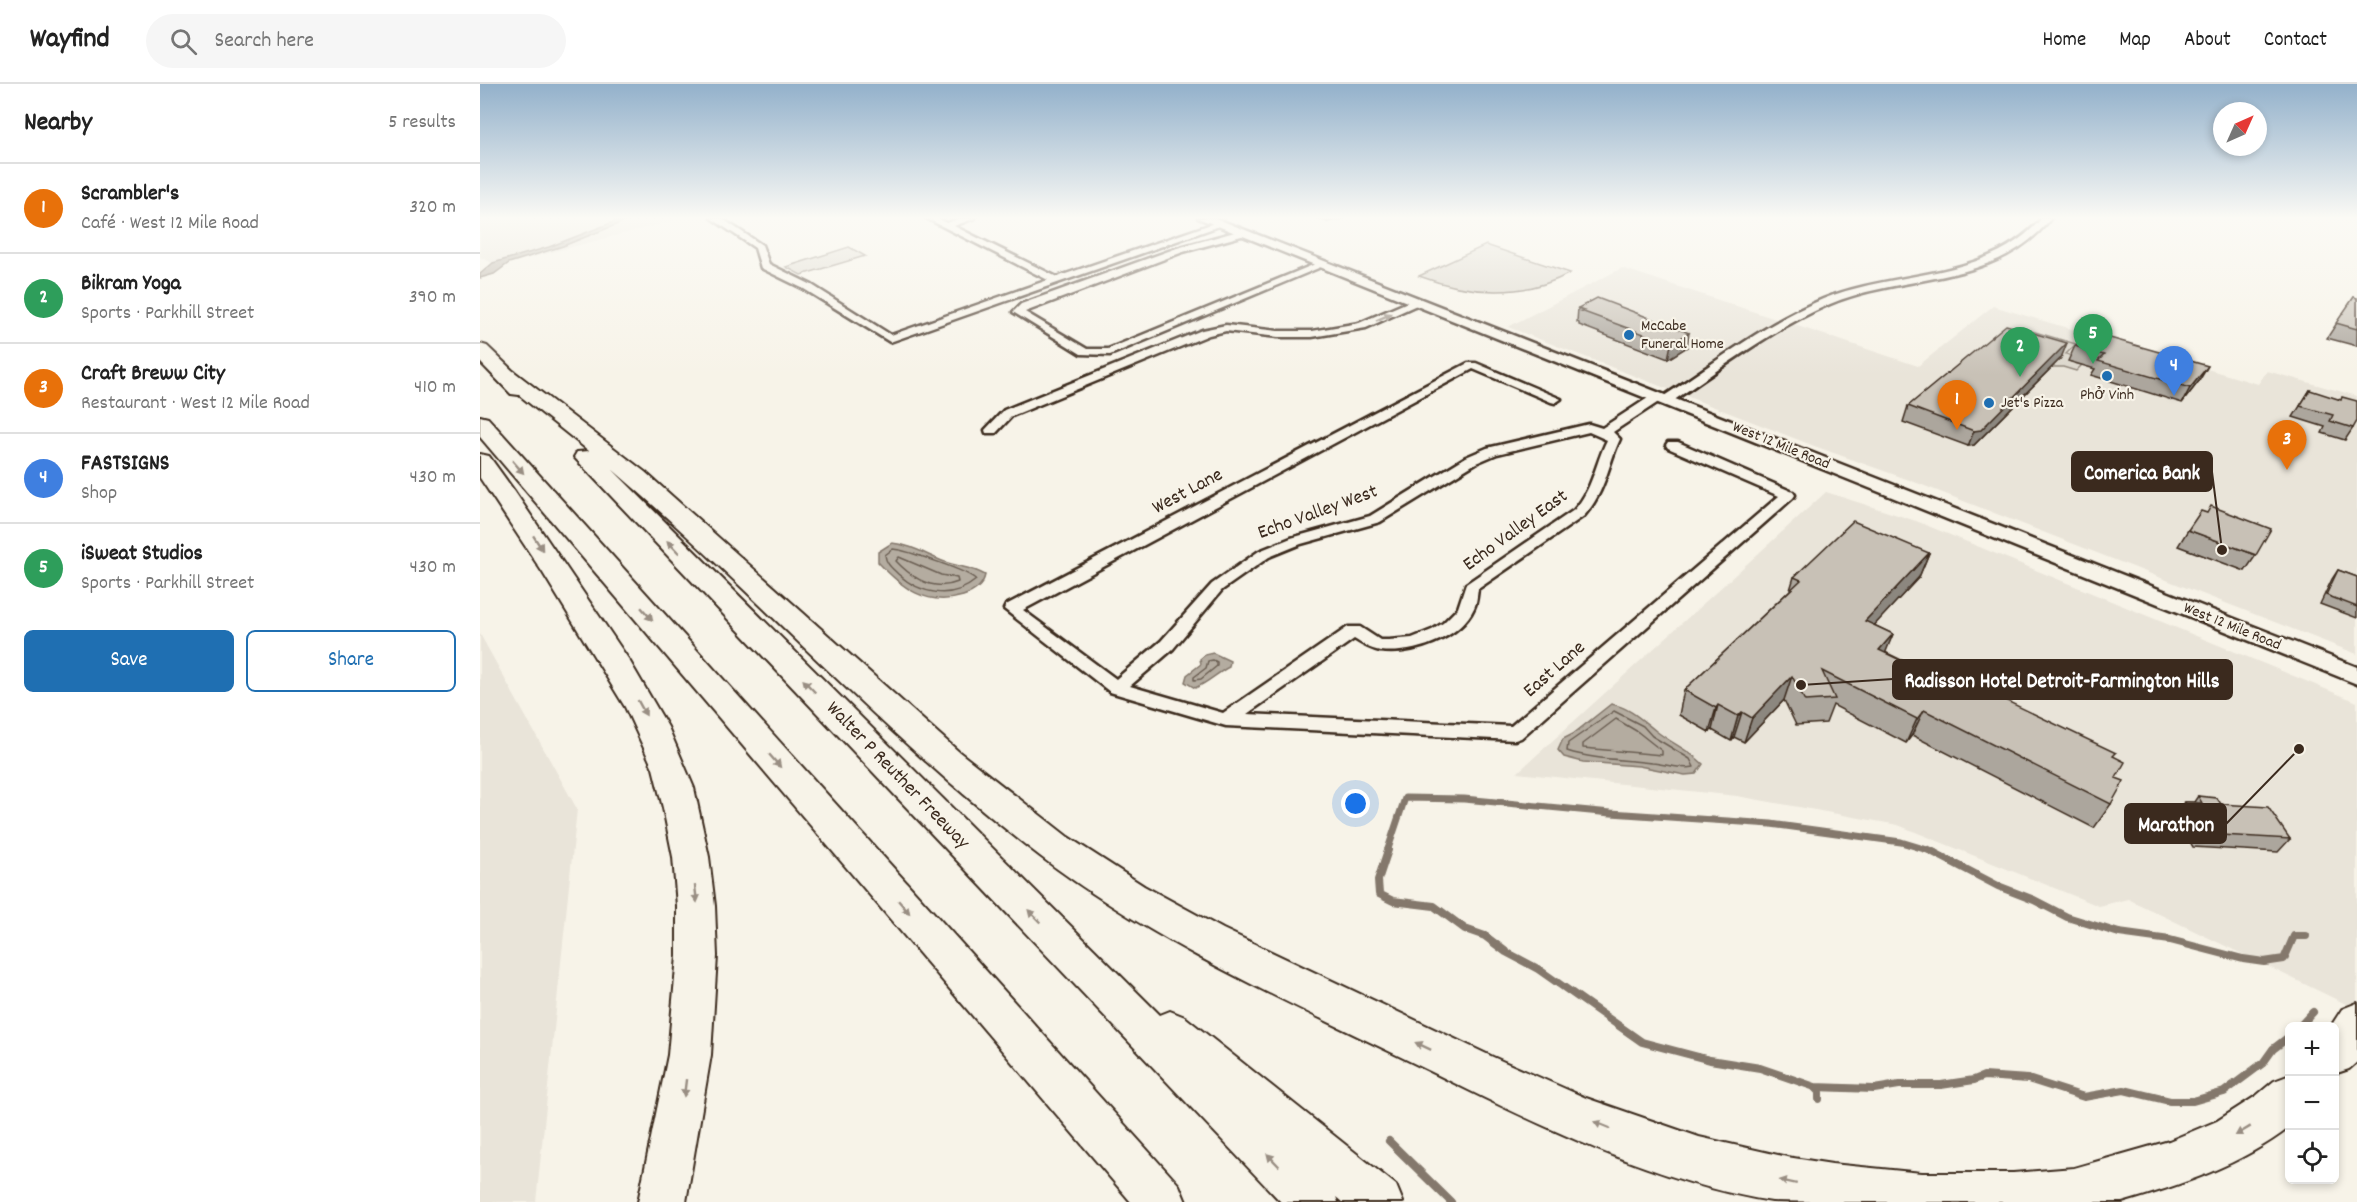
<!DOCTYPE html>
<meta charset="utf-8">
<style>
:root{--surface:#fff;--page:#f6f6f6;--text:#222;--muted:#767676;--line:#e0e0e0;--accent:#1f6fb2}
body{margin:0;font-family:Dekko,sans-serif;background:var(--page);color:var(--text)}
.controls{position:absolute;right:18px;bottom:18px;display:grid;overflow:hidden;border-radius:9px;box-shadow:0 3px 9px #0003}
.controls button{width:54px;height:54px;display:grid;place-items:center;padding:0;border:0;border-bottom:2px solid var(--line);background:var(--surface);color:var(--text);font:30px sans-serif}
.compass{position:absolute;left:1733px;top:18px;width:54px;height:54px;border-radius:50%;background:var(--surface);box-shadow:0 3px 9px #0003;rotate:45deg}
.you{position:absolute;left:876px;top:720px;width:21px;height:21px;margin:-15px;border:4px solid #fff;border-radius:50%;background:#1a73e8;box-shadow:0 0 0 9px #1a73e833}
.badge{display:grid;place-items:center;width:39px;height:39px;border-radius:50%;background:var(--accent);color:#fff;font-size:20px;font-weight:700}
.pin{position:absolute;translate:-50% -50px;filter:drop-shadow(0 2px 3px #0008)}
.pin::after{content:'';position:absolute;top:32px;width:21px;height:18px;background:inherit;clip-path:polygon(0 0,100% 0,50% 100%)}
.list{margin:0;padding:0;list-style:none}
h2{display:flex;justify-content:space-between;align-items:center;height:78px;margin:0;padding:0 24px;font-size:26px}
h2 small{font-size:20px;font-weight:400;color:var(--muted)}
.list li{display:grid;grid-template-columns:39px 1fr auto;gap:18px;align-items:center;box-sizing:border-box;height:90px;padding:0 24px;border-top:2px solid var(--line)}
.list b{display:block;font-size:22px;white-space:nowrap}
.list p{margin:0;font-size:20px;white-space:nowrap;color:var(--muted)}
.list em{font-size:20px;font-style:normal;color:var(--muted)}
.actions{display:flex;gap:12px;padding:18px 24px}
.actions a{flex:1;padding:14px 0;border:2px solid var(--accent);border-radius:9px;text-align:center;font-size:21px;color:var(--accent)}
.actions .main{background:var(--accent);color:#fff}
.icon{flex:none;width:33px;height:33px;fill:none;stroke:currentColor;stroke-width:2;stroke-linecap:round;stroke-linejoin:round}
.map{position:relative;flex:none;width:1877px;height:1118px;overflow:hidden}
header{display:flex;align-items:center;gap:36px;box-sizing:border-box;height:84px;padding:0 30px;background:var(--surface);border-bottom:2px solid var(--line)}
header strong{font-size:28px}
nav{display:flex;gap:33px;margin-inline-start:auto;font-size:21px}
.search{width:420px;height:54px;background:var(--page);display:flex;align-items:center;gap:15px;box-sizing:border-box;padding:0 21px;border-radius:33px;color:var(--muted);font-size:22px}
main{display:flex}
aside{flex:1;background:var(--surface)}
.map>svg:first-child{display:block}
.built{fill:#e9e4d9}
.green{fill:#dbd6cb;stroke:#8b8074;stroke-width:1.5}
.water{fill:#b4aca0;stroke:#84786c;stroke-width:1.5}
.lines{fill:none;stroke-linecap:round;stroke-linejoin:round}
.shore{stroke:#6b5e52;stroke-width:1.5}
.stream-far1{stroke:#84786c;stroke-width:7}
.stream{stroke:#84786c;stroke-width:8}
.street-casing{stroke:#3b2a1e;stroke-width:5}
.secondary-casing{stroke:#3b2a1e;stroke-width:5}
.highway-casing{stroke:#3b2a1e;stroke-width:4}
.street{fill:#f7f3e8;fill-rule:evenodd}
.secondary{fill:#f7f3e8;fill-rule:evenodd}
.highway{fill:#f7f3e8;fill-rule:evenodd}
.wall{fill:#aca69d;stroke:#3b2a1e;stroke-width:1.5}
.shaded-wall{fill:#8c877f;stroke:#3b2a1e;stroke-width:1.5}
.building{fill:#c8c1b6;stroke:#3b2a1e;stroke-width:1.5}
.oneway{fill:#998e83}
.poi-dot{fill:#1f6fb2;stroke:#f7f3e8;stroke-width:2}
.labels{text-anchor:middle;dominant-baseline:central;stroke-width:4.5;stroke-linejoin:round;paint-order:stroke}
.far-poi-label{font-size:16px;fill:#3b2a1e;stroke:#f7f3e8;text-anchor:start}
.far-street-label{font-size:16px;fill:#3b2a1e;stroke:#f7f3e8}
.street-label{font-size:20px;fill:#3b2a1e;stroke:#f7f3e8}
.leader{fill:none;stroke:#3b2a1e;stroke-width:2}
.callout-dot{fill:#3b2a1e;stroke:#f7f3e8;stroke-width:2}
.callout{fill:#3b2a1e;stroke:#3b2a1e;stroke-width:2}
.callout-label{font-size:21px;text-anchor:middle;font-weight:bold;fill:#fff}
</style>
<header>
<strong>Wayfind</strong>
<div class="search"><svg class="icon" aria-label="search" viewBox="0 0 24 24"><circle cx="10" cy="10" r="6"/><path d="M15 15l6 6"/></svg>Search here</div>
<nav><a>Home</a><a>Map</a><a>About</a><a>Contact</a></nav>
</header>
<main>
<aside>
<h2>Nearby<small>5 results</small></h2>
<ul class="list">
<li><span class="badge" style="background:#e8710a">1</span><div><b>Scrambler's</b><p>Café · West 12 Mile Road</p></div><em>320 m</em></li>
<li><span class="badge" style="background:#2e9e5b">2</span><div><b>Bikram Yoga</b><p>Sports · Parkhill Street</p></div><em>390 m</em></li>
<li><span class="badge" style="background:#e8710a">3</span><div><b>Craft Breww City</b><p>Restaurant · West 12 Mile Road</p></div><em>410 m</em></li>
<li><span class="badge" style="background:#3f7fe0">4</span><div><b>FASTSIGNS</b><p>Shop</p></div><em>430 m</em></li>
<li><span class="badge" style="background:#2e9e5b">5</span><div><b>iSweat Studios</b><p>Sports · Parkhill Street</p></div><em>430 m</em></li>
</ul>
<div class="actions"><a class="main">Save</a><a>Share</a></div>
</aside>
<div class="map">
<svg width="1877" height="1118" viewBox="0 0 1877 1118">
<rect width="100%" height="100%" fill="#f7f3e8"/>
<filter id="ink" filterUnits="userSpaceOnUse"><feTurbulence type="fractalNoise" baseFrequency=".0167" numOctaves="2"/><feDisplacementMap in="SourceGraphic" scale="12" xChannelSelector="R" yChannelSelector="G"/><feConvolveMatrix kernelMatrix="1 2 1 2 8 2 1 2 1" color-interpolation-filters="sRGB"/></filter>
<g filter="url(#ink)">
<g class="built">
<polygon points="0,134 204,134 18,182 0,173"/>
<polygon points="1142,184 1438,282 1513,222 1778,300 1787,287 1877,312 1877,570 1432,397 1337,363 1028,243"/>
<polygon points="1346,408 1436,437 1877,618 1877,917 1874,924 1648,815 1619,822 1418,741 1257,712 1037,689"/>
<polygon points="0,550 97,725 56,1118 0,1118"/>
</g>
<g class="green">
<path d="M1006 161 1090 189C1043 215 987 210 939 192Z"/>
<polygon points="369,163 385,172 321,191 306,183"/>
<polygon points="1535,242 1596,260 1586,270 1595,273 1591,278 1602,281 1596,287 1583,283 1571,283 1520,255"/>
</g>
<g class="water">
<polygon points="153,134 83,162 29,179 14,190 0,194 0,190 13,179 69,163 141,135"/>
<path d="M412 459C432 461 446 471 465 478 479 483 492 483 505 491 503 502 493 509 483 512 446 523 422 504 398 478V468Z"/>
<path d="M733 569 750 577 749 583C737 589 728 599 715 604L705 598 707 591 721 580 720 575 725 571Z"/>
<path d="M1131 620C1149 623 1162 636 1176 647 1191 659 1209 666 1223 680L1216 690 1205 691 1159 682 1103 678 1084 673 1078 666 1083 655 1093 650Z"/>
</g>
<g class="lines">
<g class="shore">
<path d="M413 465C426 466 491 488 496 496 472 516 441 511 418 490 412 484 406 480 405 471Z"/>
<path d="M419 473 461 491 477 494 478 498C454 508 433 495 416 477Z"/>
<polygon points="733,576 737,578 737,582 721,595 714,596 714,593 726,584 728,577"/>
<path d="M1134 627 1163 642 1172 652 1210 675 1214 683C1200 686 1186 680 1172 679 1143 675 1115 676 1087 667L1088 659Z"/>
<polygon points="1136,635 1158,648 1182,667 1182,671 1103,664 1103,660"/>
</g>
<polyline class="stream-far1" points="907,768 925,714 984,715 1131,729 1291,740 1421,758 1454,768"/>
<g class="stream">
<polyline points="908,766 898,796 899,810 913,817 954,822 985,845 1005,852 1026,868 1058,885 1162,958 1230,976 1280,984 1335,1003 1394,1005 1419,1001 1461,1001 1494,996 1504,992 1548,995 1604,1013 1644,1006 1690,1017 1713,1017 1744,1008 1783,979 1793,965 1810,952"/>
<polyline points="1449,766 1518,802 1554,816 1587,833 1639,849 1690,856 1763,875 1784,878 1804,875 1814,852 1826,852"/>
<polyline points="1820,942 1833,928"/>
<polyline points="1335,1004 1339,1008 1339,1015"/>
<polyline points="909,1057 971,1118"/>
</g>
<defs>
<g id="street">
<polygon points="231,134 241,134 282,161 289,180 332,201 411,251 568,196 446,134 457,134 467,139 481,134 495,134 474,142 577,193 737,138 745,140 410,258 324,205 281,184 275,164"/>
<path d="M1562 134H1571C1518 203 1423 189 1350 220 1292 245 1242 284 1190 319L1186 320 1180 317 1133 348 1140 355C1127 383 1126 407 1104 432L998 505C997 511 997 518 994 524 980 555 932 571 900 567 890 565 882 560 874 555L767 630 1031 642 1299 412 1188 364 1186 361 1188 358H1198L1313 408 1315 411 1313 414 1041 654 1035 656 746 642 630 608 524 525 526 521 988 279H996L1081 315 1075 319 1071 318 993 285 543 526 636 595 681 557 732 500 779 467 811 454 890 432 986 373 1007 364 1109 340 1122 344 1174 310 1178 309 1184 312C1236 278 1285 239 1343 215 1416 185 1507 198 1562 134ZM1109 348 1127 356C1115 380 1113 405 1094 426L986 500 978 524 963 539 952 546 932 554 909 556H900L880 543H868L743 629 650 602 693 565 742 506 789 473 821 460 900 438 996 379 1017 370Z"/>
<polygon points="762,146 767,149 765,151 703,168 545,228 607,265 628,265 840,178 848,180 630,271 601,270 533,228 541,220 697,164"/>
<polygon points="937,214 942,217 941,219 886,244 832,253 798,253 746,247 729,251 532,332 516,349 506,349 505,346 524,326 722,246 746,241 798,247 832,247 879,239"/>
</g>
<polygon id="secondary" points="718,134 735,134 1877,583 1877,600"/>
<g id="highway">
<path d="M0 260 7 262 32 286 165 388 478 667 588 753 664 802 743 845 1013 973 1106 1014 1219 1053 1307 1073 1352 1080 1442 1089H1533L1594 1084 1689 1057 1737 1037 1776 1012 1794 997 1810 991V1043C1761 1081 1701 1101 1642 1118 1564 1118 1485 1118 1406 1118 1371 1118 1326 1118 1292 1117 1179 1100 1052 1038 950 987 817 922 678 862 560 772 406 655 278 510 132 385L680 931 690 927 705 933 916 1101 923 1118H862L856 1113 858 1118H801L94 373 97 368 109 367 39 311 31 310 0 278Z"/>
<polygon points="0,332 8,334 699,1101 706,1118 651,1118 0,353"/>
<polygon points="0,370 9,372 35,408 149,576 188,643 214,704 229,773 235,822 237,872 231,971 206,1118 158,1118 188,971 197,872 197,822 193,773 183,724 173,684 145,623 63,489 0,394"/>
<polygon points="1877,919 1877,978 1869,985 1854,990 1854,942 1851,942 1862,925"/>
</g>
</defs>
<use href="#street" class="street-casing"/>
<use href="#secondary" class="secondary-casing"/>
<use href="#highway" class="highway-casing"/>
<use href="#street" class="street"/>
<use href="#secondary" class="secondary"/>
<use href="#highway" class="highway"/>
</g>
<g class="wall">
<polygon points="837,134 864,134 863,135 847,138"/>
<polygon points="1874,213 1877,214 1877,262 1847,254"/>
<polygon points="1098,224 1207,263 1188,275 1099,241 1099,239 1097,238"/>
<polygon points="1595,262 1719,297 1702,319 1611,291 1615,285 1588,277"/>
<polygon points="1581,274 1494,361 1488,362 1423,338 1428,322"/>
<polygon points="1830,306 1873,344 1865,356 1842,349 1845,343 1813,333"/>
<polygon points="1708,446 1776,471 1765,487 1698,462"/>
<polygon points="1449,469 1439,493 1394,541 1413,550 1405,568 1460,595 1633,672 1636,694 1631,720 1614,744 1432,651 1426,659 1353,621 1346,639 1316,641 1304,616 1264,658 1254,653 1251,657 1232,646 1229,648 1199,631 1204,606 1310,506 1314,493"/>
<polygon points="1858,486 1877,493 1877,534 1840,520 1852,495"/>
<polygon points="1718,712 1741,720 1810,755 1798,768 1713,763 1695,731 1704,718 1714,718"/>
</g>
<g class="shaded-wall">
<polygon points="847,134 864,134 863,135 847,138"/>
<polygon points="1209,249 1207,263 1188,275 1191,260"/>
<polygon points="1587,259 1581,274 1494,361 1488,362 1494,347"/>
<polygon points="1728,282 1719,297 1702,319 1710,304"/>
<polygon points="1449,469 1439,493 1376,561 1385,537"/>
<polygon points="1413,550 1403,575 1399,566"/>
<polygon points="1312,592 1304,616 1264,658 1272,634"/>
<polygon points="1238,621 1232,646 1229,648 1236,624"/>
<polygon points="1444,626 1432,651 1426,659 1437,635"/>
<polygon points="1262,628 1254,653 1251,657 1258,632"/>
</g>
<g class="building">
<polygon points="1874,213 1877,214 1877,245 1856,239"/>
<polygon points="1117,214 1209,249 1191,260 1101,227 1104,226 1098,224"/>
<polygon points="1526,241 1587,259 1501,346 1494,347 1428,322"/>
<polygon points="1609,248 1728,282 1710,304 1618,277 1624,271 1595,262"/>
<polygon points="1830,306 1861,316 1862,313 1877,317 1877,337 1873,344 1850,337 1853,331 1820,322"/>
<polygon points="1731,422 1791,445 1776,471 1708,446 1721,427 1727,429"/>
<polygon points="1373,437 1449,469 1385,537 1413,550 1399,566 1460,595 1466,588 1636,669 1633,672 1645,678 1636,694 1644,697 1631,720 1444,626 1437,635 1342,587 1355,615 1325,617 1312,592 1272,634 1262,628 1258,632 1238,621 1236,624 1204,606 1321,496 1314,493"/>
<polygon points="1858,486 1877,493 1877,523 1846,511"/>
<polygon points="1718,712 1737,714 1741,720 1788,723 1810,755 1724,750 1704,718 1722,719"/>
</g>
<defs><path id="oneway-solid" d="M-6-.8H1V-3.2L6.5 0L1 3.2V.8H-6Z" transform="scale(1.5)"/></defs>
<g class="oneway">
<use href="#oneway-solid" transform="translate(904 233) rotate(-24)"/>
<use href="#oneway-solid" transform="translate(38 383) rotate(49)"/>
<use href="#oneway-solid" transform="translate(58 459) rotate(57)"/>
<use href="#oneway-solid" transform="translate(193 463) rotate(-134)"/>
<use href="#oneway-solid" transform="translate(167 530) rotate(49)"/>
<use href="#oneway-solid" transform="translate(329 602) rotate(-134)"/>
<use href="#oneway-solid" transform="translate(162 624) rotate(61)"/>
<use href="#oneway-solid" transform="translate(295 677) rotate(49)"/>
<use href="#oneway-solid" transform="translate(216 810) rotate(83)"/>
<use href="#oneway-solid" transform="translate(424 823) rotate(49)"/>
<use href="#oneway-solid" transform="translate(554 832) rotate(-134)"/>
<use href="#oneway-solid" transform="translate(943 962) rotate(-155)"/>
<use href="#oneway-solid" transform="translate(205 1004) rotate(97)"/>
<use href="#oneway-solid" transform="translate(1122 1041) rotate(-158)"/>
<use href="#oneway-solid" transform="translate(1763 1047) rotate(149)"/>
<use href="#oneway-solid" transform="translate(793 1076) rotate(-134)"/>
<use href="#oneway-solid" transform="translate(1308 1098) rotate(-168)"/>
</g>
</g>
<linearGradient id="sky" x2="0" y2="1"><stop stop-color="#93b1cb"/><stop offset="0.46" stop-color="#fbfaf5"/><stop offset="1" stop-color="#fbfaf5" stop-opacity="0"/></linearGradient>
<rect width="1877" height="291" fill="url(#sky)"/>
<g class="poi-dot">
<circle cx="1149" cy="251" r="6"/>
<circle cx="1627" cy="292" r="6"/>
<circle cx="1509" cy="319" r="6"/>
</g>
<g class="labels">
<g class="far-poi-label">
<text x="1161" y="242">McCabe<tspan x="1161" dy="18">Funeral Home</tspan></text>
<text x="1627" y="311" text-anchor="middle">Phở Vinh</text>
<text x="1521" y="319">Jet's Pizza</text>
</g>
<g class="far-street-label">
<text transform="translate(1301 362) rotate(22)">West 12 Mile Road</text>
<text transform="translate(1752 543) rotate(22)">West 12 Mile Road</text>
</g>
<g class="street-label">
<text transform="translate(708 408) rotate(-28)">West Lane</text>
<text transform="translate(838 429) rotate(-20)">Echo Valley West</text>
<text transform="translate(1036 447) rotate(-36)">Echo Valley East</text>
<text transform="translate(1075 586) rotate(-41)">East Lane</text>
<text transform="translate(417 692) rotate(46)">Walter P Reuther Freeway</text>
</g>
</g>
<path class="leader" d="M1742 466L1732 388M1321 601L1413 595M1819 665L1746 740"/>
<g class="callout-dot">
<circle cx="1742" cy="466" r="6"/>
<circle cx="1321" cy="601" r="6"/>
<circle cx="1819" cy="665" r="6"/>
</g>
<g class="callout">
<rect x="1592" y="368" width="140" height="39" rx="6"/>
<rect x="1413" y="576" width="339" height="39" rx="6"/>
<rect x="1645" y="720" width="101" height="39" rx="6"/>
</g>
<g class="callout-label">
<text x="1662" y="395">Comerica Bank</text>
<text x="1582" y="603">Radisson Hotel Detroit-Farmington Hills</text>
<text x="1696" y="747">Marathon</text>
</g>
</svg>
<div class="controls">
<button>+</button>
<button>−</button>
<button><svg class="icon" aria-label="locate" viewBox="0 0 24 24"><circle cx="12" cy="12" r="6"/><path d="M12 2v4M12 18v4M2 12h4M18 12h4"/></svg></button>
</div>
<svg class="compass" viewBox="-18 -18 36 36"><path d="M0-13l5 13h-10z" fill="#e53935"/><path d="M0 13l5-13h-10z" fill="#767676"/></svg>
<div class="you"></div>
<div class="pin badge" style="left:1477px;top:346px;background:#e8710a">1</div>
<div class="pin badge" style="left:1540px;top:293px;background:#2e9e5b">2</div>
<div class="pin badge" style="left:1807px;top:386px;background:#e8710a">3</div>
<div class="pin badge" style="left:1694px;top:312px;background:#3f7fe0">4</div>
<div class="pin badge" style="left:1613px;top:280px;background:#2e9e5b">5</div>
</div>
</main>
